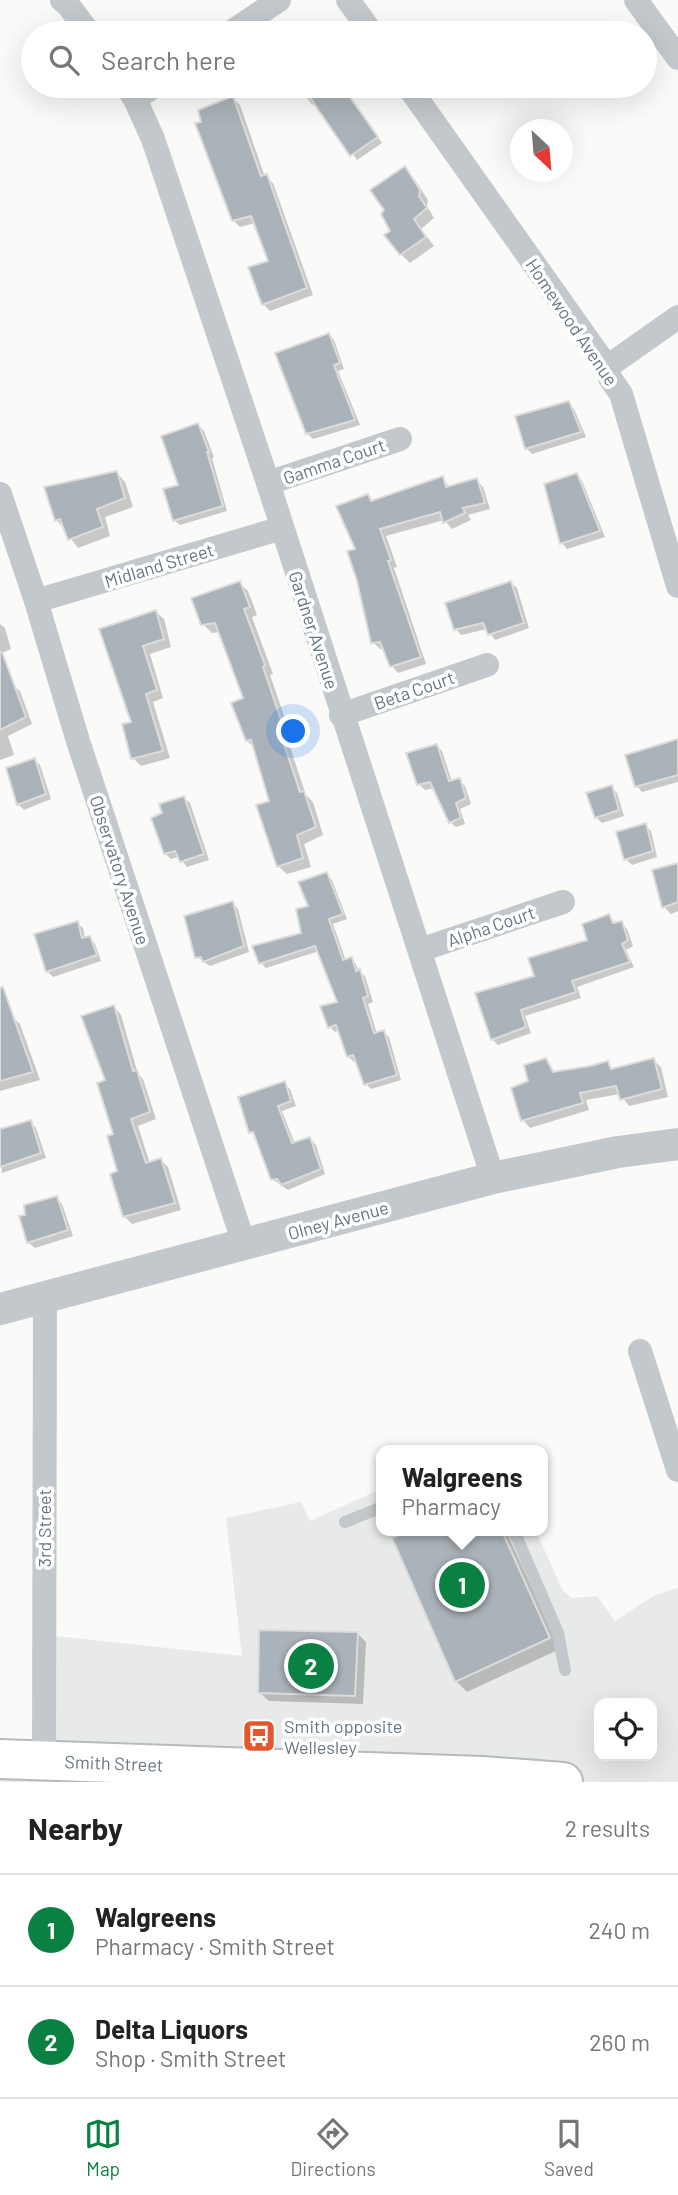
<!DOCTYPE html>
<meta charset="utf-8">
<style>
:root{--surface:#fff;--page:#f2f2f2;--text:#222;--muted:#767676;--line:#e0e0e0;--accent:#0b8043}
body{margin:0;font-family:Barlow,sans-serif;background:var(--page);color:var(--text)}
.controls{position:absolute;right:21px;bottom:21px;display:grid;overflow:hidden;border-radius:14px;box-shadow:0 7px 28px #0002}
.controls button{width:63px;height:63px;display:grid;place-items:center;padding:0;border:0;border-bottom:2px solid var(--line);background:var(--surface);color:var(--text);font:35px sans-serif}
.compass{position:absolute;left:510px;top:119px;width:63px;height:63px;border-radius:50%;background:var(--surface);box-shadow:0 7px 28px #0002;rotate:154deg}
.you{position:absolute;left:294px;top:732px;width:24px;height:24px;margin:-18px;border:5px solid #fff;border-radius:50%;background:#1a73e8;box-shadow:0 0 0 10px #1a73e833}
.badge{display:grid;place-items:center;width:46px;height:46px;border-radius:50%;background:var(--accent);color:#fff;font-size:23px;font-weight:700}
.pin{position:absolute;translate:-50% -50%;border:4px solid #fff;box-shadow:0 2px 7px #0006}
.popup{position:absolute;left:376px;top:1445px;width:172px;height:91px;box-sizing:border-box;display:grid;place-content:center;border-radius:14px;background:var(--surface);filter:drop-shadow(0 2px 5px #0005);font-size:23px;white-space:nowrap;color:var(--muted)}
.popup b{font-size:26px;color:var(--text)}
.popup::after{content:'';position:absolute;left:50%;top:100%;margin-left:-14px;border:14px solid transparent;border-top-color:var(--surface)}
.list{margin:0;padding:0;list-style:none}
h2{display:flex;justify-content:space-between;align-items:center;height:91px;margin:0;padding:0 28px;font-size:30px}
h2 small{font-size:23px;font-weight:400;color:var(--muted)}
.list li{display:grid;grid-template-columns:46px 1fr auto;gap:21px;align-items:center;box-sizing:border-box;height:112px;padding:0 28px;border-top:2px solid var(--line)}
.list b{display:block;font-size:26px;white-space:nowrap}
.list p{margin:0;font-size:23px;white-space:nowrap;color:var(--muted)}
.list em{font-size:23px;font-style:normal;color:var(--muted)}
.icon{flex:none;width:38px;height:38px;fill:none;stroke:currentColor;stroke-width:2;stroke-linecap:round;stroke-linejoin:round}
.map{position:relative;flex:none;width:678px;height:1782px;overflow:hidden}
.search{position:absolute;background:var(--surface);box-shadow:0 7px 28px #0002;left:21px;right:21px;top:21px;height:77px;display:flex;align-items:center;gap:18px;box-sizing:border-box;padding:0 24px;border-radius:38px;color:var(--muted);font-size:26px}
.sheet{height:315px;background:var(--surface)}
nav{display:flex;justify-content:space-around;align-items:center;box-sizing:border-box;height:98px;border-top:2px solid var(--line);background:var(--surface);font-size:19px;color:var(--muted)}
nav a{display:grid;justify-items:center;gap:4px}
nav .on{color:var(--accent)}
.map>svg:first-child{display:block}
.built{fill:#e8e9e9;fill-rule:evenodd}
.shadow{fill:#0003}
.building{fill:#aab3b9;stroke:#dcdcda;stroke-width:2}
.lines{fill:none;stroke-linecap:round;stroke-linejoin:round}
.primary-casing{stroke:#b5babe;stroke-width:42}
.service{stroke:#c3c8cc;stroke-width:12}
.minor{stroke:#c3c8cc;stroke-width:24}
.tertiary{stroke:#c3c8cc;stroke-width:32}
.primary{stroke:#fff;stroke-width:38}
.labels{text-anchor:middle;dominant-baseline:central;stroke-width:7;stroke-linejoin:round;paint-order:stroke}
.street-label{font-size:18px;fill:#657683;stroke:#fff}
.poi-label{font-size:18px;fill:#657683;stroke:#fff;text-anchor:start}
</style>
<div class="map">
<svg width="678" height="1782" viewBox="0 0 678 1782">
<rect width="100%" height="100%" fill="#fafaf8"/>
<path class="built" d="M381 1489 382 1531H536L563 1591 572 1598 597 1596 615 1621 655 1595 678 1588V1782H0V1753H39L46 1635 242 1656 226 1518 301 1502 310 1521ZM599 1703H652V1756H599Z"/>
<g class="shadow">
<polygon points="287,86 341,86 382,143 357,160 316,102 312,105 299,86 291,90"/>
<polygon points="233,98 240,105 265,177 273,183 313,295 270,311 263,304 270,262 256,223 240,227 233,220 204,123"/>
<polygon points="405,168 413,177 428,200 427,206 434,218 421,229 434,246 410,263 401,254 387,210"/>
<polygon points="329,335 334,340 344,369 338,371 360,425 313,439 307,433"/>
<polygon points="568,403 574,409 586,437 532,454 526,448"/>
<polygon points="198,425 204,431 214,457 212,458 227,511 180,525 174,520 181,486"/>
<polygon points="117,473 125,482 133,507 105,517 110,536 78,548 57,520"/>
<polygon points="577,475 582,481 605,537 567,549 562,543"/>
<polygon points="442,478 450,488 476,480 483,487 490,509 468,515 471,520 452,529 444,520 386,536 397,567 394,568 426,664 398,673 392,666 385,648 380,649 373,642 357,550 367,496 374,502"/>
<polygon points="239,583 248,591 257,615 252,617 273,674 270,675 291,736 288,741 306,795 313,802 323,835 304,844 311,867 287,874 278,866 272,802 256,749 247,741 246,699 220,632 212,633 203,624"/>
<polygon points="511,583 517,588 529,628 495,640 487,629 461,635 456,629"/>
<polygon points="156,612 164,619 171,647 150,654 163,698 153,702 170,758 141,766 133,758 133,723 101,630"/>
<polygon points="0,624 5,628 11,649 0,654"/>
<polygon points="0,676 20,691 32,724 8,736 14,755 0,760"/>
<polygon points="678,740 678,782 642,792 637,786"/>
<polygon points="437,746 442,751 452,782 459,780 465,786 471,804 460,809 465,824 456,827 450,822 435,788 425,790 419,784"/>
<polygon points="34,760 40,765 51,799 24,810 18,804"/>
<polygon points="611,787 617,793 624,816 602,823 596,817"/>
<polygon points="184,798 190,803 209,860 187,867 179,857 171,859 165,853 164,814"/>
<polygon points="645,825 651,831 657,857 632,865 626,859"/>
<polygon points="678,865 678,911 671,914 664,907"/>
<polygon points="326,874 332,880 347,919 333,924 346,961 351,959 356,964 359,972 365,976 373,1002 368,1004 377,1034 384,1032 389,1037 401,1080 371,1089 366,1084 357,1060 354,1062 348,1056 340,1030 335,1032 330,1027 339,1003 319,951 266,968 261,963 303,934 310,907"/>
<polygon points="232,903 238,909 249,952 210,966 197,957"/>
<polygon points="609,916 616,924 621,923 627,929 633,946 626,950 634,967 577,987 581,998 525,1016 531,1033 498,1045 492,1039 537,977 590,942"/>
<polygon points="77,923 83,928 85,939 89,938 95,944 101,961 53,977 47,971"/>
<polygon points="0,986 9,1018 12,1017 20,1024 40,1080 0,1091"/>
<polygon points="114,1007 121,1015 138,1074 143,1079 156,1119 138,1126 150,1164 161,1160 168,1167 181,1210 132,1224 125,1217 112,1175 120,1172 107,1081"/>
<polygon points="546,1060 556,1074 607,1063 614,1070 653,1060 661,1067 668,1097 629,1106 620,1094 586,1100 589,1110 530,1128 523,1120 530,1082"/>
<polygon points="284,1083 290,1089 296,1106 282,1111 295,1144 310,1139 316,1145 325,1174 288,1190 272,1179 258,1139 251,1132"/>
<polygon points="30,1122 36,1128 46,1158 2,1173 0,1131"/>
<polygon points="57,1198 62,1204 73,1236 35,1248 29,1243 21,1218 27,1217"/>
<polygon points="412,1531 506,1531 560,1649 467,1692 456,1681 394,1539"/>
<polygon points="358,1634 366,1642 363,1704 269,1701 260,1693"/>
</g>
<g class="building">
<polygon points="302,86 342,86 378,137 350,156"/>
<polygon points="233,96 261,176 267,174 307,288 262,305 248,267 268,261 251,216 232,221 195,123 201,122 198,110"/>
<polygon points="405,166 420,190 419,196 427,208 414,219 426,237 400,255 384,235 390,231 381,214 384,210 370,190"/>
<polygon points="329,333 340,363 334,365 355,420 306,434 275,353"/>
<polygon points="569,401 581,432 525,449 515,416"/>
<polygon points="198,423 209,452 207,452 223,506 173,521 163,489 178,485 161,436"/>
<polygon points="117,471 125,498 97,509 103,527 68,540 60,519 55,521 44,487"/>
<polygon points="577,473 600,531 560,544 544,484"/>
<polygon points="443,476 446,487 477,478 485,503 463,508 465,513 443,523 440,512 380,529 391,560 388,561 421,657 390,667 380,642 371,643 357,581 347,551 355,549 336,506 368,494 371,501"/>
<polygon points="240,581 250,607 244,609 265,665 263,667 283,726 280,732 300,792 304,791 316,827 297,835 303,858 277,867 256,805 269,801 251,740 246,741 231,703 243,698 215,623 201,625 191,598"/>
<polygon points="511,581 524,623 488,635 483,623 454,630 445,603"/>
<polygon points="156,610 164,639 143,646 157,690 146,694 163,751 131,759 122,724 131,722 99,629"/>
<polygon points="0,652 2,652 26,717 0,730"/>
<polygon points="678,739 678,775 635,787 625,755"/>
<polygon points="437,744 449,781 460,778 466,798 456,803 461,818 449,823 430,782 417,785 406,753"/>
<polygon points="35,758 46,794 17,805 6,768"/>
<polygon points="612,785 619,810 595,818 586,793"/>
<polygon points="184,796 204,854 180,862 175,851 164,854 151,818 162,813 159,804"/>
<polygon points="646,823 653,851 624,860 616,832"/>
<polygon points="678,863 678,902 662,908 652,870"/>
<polygon points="327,872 343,914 329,919 343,960 352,957 356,971 360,969 368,996 363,998 374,1033 384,1030 397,1075 364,1085 353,1055 347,1057 336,1025 328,1028 320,1006 337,1002 315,946 259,964 252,946 301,933 296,909 308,906 298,882"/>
<polygon points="233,901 244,946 203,962 201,957 195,958 184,916"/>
<polygon points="609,914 613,923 622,921 628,940 622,944 630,962 572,981 576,992 521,1010 526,1027 491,1040 475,993 534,976 528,958 587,940 582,924"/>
<polygon points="78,921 82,938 90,936 97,955 46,972 34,934"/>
<polygon points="3,987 33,1072 0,1081 0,988"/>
<polygon points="114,1005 133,1071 137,1070 150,1112 131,1119 146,1163 161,1158 175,1203 123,1217 110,1174 117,1171 107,1136 113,1134 97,1083 105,1080 81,1016"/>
<polygon points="546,1058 553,1072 590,1066 608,1061 611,1069 654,1058 662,1089 620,1100 616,1086 580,1093 583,1103 521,1121 511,1088 528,1081 524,1065"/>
<polygon points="285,1081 291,1101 278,1106 292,1143 310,1137 321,1169 281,1185 277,1179 271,1180 253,1132 249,1133 238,1097"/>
<polygon points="31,1120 41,1153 0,1167 0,1129"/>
<polygon points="57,1196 68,1230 27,1243 19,1216 25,1215 24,1205"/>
<polygon points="408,1531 502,1531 550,1638 455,1682 392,1538"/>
<polygon points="259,1630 358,1632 355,1696 258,1693"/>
</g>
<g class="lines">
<defs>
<g id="primary">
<path id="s1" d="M0 1759 482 1776 563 1782"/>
</g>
</defs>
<use href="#primary" class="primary-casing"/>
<g class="service">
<polyline points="345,1522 382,1507"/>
<polyline points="514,1531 558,1633 565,1670"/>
</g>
<g class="minor">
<polyline points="62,0 69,6 89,33"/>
<polyline points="348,0 372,33"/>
<polyline points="636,0 678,58"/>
<polyline points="230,33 279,0"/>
<polyline points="126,86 135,99 153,139 268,483 493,1178"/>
<polyline points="408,86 607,367 610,378 621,394 678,586"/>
<polyline points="135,99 154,86"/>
<polyline points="607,367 678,317"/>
<polyline points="268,483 400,439"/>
<polyline points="0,494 36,601 78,741 244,1244"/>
<polyline points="36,601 282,528"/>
<polyline points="341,715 487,665"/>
<polyline points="420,950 563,902"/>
<polyline points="640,1351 678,1470"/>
<polyline points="44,1760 45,1296"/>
</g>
<polyline class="tertiary" points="0,1309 493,1178 618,1152 678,1144"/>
<use href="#primary" class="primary"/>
</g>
<defs>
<symbol id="bus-square" viewBox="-11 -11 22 22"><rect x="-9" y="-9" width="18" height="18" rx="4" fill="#e4572e" stroke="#fff"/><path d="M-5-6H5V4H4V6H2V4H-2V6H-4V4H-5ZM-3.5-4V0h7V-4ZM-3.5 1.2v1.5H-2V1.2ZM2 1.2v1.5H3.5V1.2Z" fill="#fff"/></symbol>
</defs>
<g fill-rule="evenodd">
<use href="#bus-square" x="240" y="1717" width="38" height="38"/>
</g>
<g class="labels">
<g class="street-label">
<text transform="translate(572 322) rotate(56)">Homewood Avenue</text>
<text transform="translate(334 461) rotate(-19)">Gamma Court</text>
<text transform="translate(159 565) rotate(-17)">Midland Street</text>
<text transform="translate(314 630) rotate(72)">Gardner Avenue</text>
<text transform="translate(414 690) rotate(-19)">Beta Court</text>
<text transform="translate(120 870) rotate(72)">Observatory Avenue</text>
<text transform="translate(491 926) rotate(-19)">Alpha Court</text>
<text transform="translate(338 1220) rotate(-15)">Olney Avenue</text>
<text transform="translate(44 1528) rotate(-90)">3rd Street</text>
<text stroke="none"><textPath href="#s1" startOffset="114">Smith Street</textPath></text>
</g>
<g class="poi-label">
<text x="284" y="1726">Smith opposite<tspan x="284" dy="21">Wellesley</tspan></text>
</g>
</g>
</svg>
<div class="controls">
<button><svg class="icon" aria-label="locate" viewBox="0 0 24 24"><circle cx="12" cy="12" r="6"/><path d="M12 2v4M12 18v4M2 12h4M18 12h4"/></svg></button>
</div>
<svg class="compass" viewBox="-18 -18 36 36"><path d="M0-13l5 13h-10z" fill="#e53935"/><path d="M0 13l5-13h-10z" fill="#767676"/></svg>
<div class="you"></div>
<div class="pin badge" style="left:462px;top:1585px">1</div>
<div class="popup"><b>Walgreens</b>Pharmacy</div>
<div class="pin badge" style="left:311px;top:1666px">2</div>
<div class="search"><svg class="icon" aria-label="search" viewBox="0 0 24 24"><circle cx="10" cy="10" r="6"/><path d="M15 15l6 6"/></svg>Search here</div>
</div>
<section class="sheet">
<h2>Nearby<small>2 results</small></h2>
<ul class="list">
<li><span class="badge">1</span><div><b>Walgreens</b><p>Pharmacy · Smith Street</p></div><em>240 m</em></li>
<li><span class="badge">2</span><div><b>Delta Liquors</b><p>Shop · Smith Street</p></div><em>260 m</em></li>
</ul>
</section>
<nav>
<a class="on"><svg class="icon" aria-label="map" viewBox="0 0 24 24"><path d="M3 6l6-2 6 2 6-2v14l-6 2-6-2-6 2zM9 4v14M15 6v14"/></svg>Map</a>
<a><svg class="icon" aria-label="directions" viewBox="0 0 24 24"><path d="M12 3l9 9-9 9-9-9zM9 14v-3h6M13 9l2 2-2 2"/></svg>Directions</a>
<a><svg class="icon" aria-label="saved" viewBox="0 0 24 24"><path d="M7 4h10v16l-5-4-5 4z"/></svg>Saved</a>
</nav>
